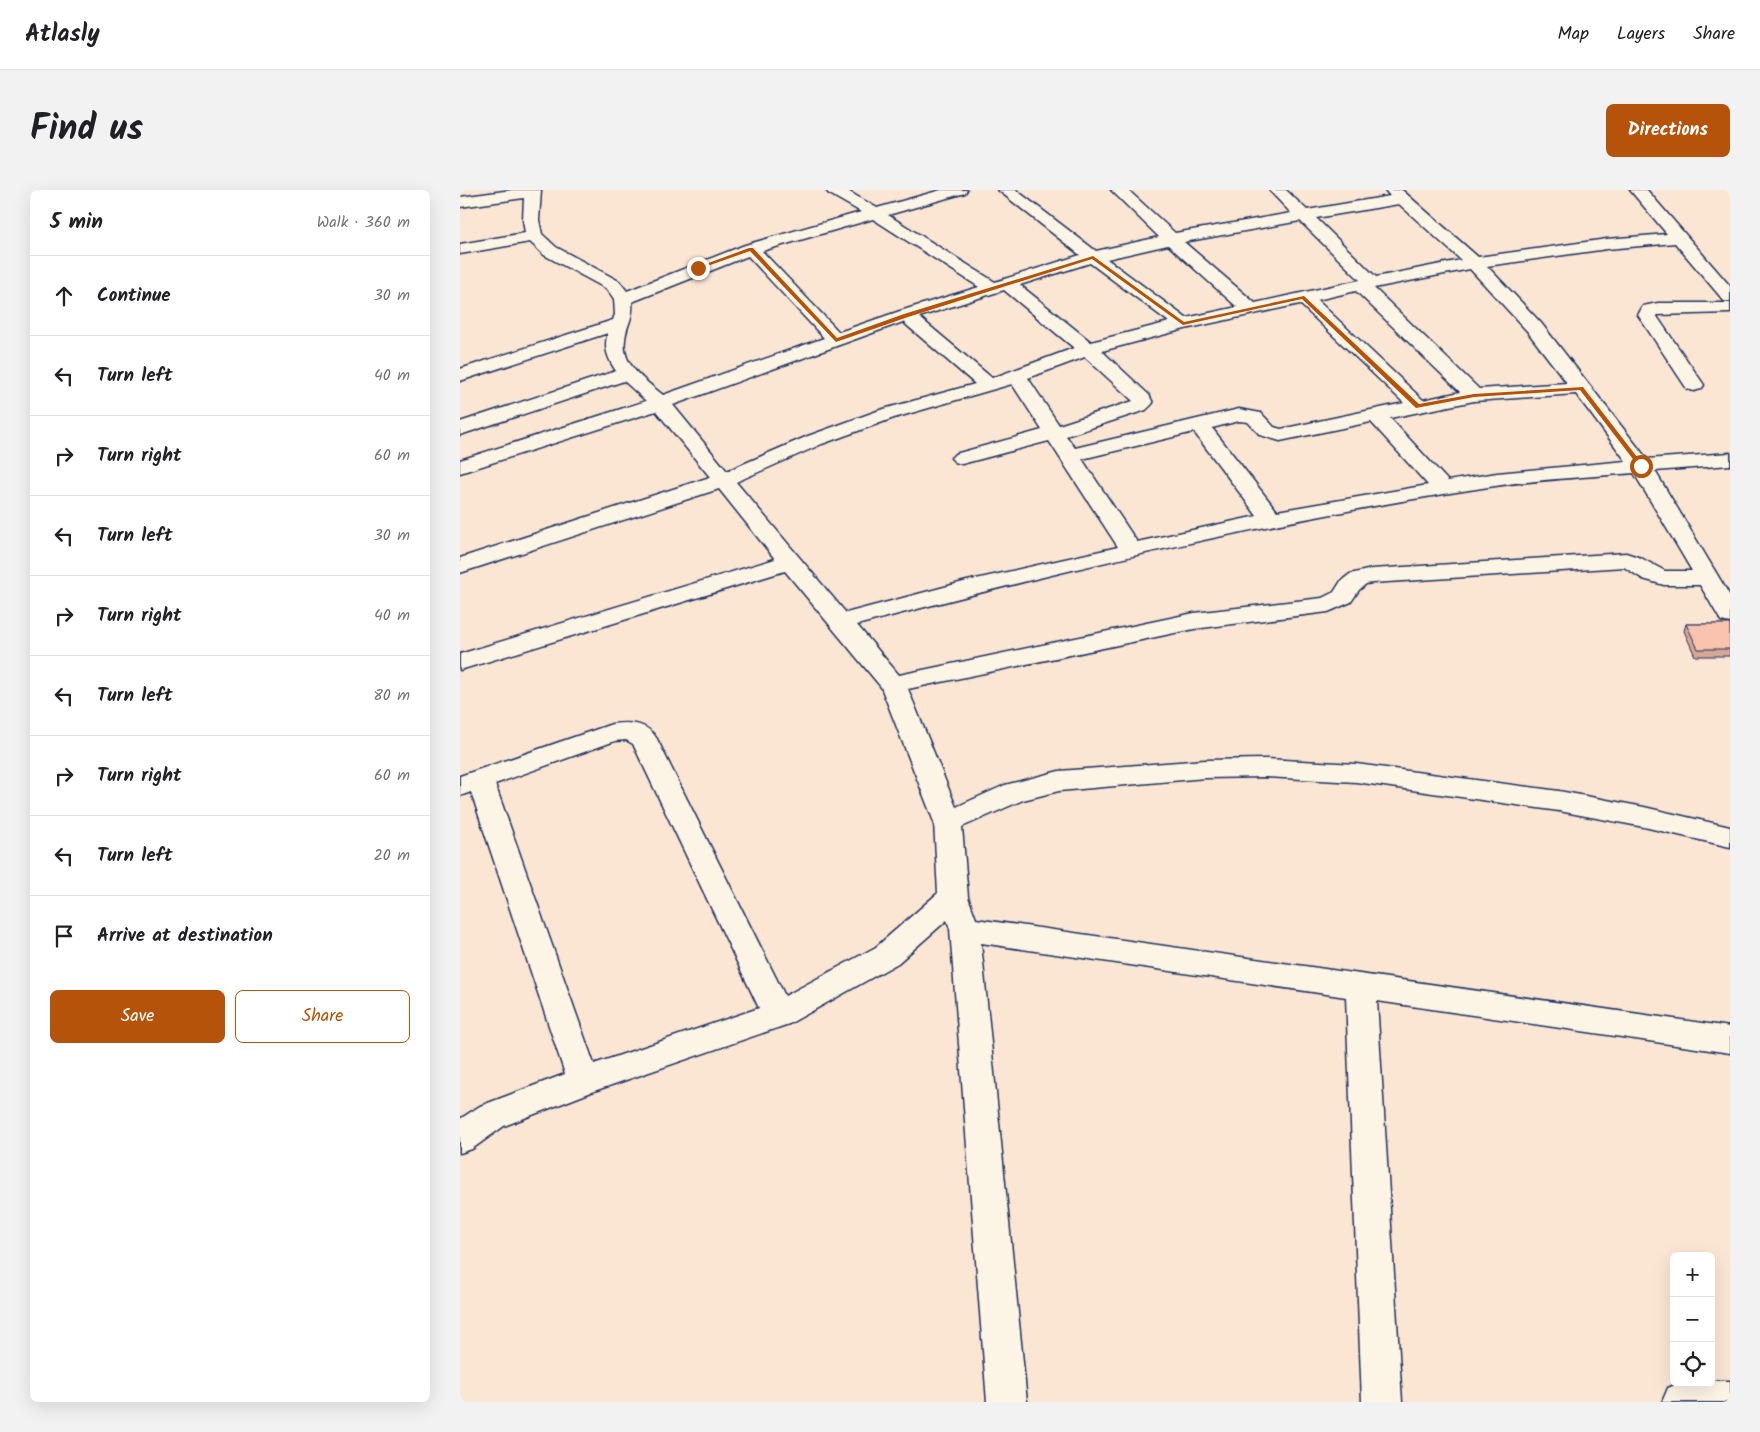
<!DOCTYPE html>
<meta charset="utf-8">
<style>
:root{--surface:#fff;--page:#f2f2f2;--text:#202124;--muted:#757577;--line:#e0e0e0;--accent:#b45309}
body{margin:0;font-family:Kalam,sans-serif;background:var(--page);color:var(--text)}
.controls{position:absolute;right:15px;bottom:15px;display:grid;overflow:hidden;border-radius:8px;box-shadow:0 5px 20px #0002}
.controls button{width:45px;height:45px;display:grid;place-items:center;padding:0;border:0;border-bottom:1px solid var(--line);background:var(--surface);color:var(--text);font:25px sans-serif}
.stop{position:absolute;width:15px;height:15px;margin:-11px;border:4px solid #b45309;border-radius:50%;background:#fff}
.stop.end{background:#b45309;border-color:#fff;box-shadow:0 1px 5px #0008}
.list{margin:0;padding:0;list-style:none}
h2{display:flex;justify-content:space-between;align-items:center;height:65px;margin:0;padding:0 20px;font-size:21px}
h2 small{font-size:16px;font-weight:400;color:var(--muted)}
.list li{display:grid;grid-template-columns:32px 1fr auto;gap:15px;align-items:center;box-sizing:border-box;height:80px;padding:0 20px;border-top:1px solid var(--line)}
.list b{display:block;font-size:19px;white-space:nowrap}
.list em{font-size:16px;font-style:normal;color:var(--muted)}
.actions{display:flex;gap:10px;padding:15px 20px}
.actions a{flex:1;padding:11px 0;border:1px solid var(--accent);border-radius:8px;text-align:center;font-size:18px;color:var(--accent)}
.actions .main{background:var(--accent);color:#fff}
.icon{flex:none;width:28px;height:28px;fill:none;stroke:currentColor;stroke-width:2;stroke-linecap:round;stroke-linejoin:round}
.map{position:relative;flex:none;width:1270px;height:1212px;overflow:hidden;border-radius:8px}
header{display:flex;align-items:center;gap:30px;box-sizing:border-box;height:70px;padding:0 25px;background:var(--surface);border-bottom:1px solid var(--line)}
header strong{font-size:24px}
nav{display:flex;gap:28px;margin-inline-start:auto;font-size:18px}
.intro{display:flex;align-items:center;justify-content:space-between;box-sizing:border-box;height:120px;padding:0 30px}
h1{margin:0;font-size:35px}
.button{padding:12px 22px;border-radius:8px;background:var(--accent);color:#fff;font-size:18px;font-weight:700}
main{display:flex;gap:30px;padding:0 30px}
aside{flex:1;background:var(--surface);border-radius:8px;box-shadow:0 5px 20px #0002}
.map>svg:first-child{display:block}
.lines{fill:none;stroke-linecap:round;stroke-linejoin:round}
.street-casing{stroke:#1b2f5e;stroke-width:3}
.highway-casing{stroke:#1b2f5e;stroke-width:3}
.street{fill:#fcf5e5;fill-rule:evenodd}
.highway{fill:#fcf5e5;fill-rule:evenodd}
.wall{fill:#d7a895;stroke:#1b2f5e}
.building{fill:#fac3ad;stroke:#1b2f5e}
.route{fill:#b45309}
</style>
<header>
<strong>Atlasly</strong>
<nav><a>Map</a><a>Layers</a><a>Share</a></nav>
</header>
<div class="intro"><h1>Find us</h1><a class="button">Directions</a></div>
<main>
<aside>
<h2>5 min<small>Walk · 360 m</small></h2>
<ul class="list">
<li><svg class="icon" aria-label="ahead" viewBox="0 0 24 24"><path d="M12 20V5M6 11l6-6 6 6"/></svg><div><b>Continue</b></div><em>30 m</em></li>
<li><svg class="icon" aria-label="left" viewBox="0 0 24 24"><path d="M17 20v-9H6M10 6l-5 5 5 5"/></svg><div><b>Turn left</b></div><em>40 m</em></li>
<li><svg class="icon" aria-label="right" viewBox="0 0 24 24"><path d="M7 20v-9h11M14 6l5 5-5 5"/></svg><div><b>Turn right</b></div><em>60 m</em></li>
<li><svg class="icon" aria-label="left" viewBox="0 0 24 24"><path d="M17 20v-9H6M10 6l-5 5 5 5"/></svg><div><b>Turn left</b></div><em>30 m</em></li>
<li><svg class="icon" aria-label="right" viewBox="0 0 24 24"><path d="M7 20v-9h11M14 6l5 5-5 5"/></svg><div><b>Turn right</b></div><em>40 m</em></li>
<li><svg class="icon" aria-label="left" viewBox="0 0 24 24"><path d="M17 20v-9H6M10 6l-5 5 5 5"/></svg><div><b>Turn left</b></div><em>80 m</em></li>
<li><svg class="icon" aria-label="right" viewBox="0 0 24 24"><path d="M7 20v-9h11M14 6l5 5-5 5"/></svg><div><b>Turn right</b></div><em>60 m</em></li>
<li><svg class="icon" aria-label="left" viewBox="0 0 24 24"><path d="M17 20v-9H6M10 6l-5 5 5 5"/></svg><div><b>Turn left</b></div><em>20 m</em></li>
<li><svg class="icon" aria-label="arrive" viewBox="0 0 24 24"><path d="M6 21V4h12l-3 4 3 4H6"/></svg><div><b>Arrive at destination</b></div></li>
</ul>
<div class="actions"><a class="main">Save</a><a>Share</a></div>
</aside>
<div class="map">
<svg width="1270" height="1212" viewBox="0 0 1270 1212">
<rect width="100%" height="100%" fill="#fbe6d4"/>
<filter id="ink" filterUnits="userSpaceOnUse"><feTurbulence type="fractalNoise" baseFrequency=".02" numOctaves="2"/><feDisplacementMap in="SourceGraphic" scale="10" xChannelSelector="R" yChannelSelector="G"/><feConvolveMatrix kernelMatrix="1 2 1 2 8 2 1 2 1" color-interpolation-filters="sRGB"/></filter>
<g filter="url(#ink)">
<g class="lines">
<defs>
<g id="street">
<path d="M52 0H81L79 30 82 44 96 57 159 91 167 101 285 55 401 22 368 3 366 0H386L417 18 481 0H507L505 3 428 25 535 92 620 65 538 0H556L636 61 699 47 651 0H668L715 43 831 23 809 0H826L847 20 930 6 925 0H942L1018 67 1147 49 1207 44 1170 0H1187L1270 96V112L1264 111 1215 53 1147 59 1027 76 1081 133 1187 269 1270 263V275L1195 281 1270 406V433L1261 431 1240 395H1204L1183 389 1164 377 912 393 906 394 899 400 891 412 868 422 734 439 448 499 496 617 545 595 599 581 745 570 806 569 896 574 1099 601 1184 617 1270 637V657L1184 637 1099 621 896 592 806 587 745 588 599 601 563 610 502 637 508 707 516 729 1270 837V863L917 811 942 1212H902L886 807 521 753 567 1212H527L490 739 487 730 438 773 329 834 134 901 44 936 12 959 0 963V929L20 916 105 884 11 602 0 606V586L152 534C170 532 187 532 197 549L325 806 416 757 478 703 474 632 421 497 325 381 0 480V464L315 369 259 299 0 383V368L250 287 196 221 0 283V270L186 211 164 191 0 245V232L156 181C148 169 143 157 148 143L0 191V179L153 130 155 124 154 109 147 99 84 65 70 52 0 64V54L65 43 63 30 64 8 0 17V7ZM939 14 1001 70 916 87 856 28ZM413 29 519 97 440 121 379 142 302 61ZM840 31 900 90 795 113 724 52ZM708 55 777 117 726 128 647 69ZM288 66 364 148 203 205C186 191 161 175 165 150 166 135 174 129 172 112ZM630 73 709 132 631 152 560 95ZM1010 79 1067 141 1107 193 1019 199 914 98ZM544 100 614 158 532 188 459 127ZM896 101 1000 202 963 210 857 110ZM840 114 944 213 821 239 814 237 801 223 779 219 615 258 606 246 686 220 693 213 689 205 642 161 725 139ZM443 132 515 194 420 220 348 246 267 281 213 215ZM625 167 673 211 599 235 568 188ZM552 194 582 240 495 264 491 268 495 272 502 274 589 251 658 357 507 391 386 423 276 292 362 254 434 228ZM1116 204 1166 271 1037 283 988 291 930 228 1014 211ZM779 231 788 232 800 245 820 251 911 232 968 295 817 321 752 238ZM734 242 797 326 677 352 622 269ZM1174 283 1232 381H1205L1181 368 1166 363 912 379 890 384 881 391 874 402 862 408 734 423 439 485 397 435C605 379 822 328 1035 296 1081 289 1128 287 1174 283ZM166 550 173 554 299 818 134 874 35 594 155 551Z"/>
<polygon points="1198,113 1270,113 1270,123 1196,125 1244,195 1241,199 1234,201 1227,199 1178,125 1183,116"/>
</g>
<polygon id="highway" points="1251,1191 1270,1191 1270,1212 1202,1212 1208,1198 1220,1193 1251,1193"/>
</defs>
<use href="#street" class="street-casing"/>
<use href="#highway" class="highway-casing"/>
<use href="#street" class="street"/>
<use href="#highway" class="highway"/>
</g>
<polygon class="wall" points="1226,434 1270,434 1270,466 1235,466 1224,441"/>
<polygon class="building" points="1226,434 1270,434 1270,459 1238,459"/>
</g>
<polygon class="route" points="289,58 293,58 377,148 444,124 633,66 724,132 844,106 959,214 1014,204 1123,197 1184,276 1179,277 1120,200 1014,207 956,218 842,109 723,135 632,69 448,127 376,152 290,61 239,79 235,78"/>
</svg>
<div class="controls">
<button>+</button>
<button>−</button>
<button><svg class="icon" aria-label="locate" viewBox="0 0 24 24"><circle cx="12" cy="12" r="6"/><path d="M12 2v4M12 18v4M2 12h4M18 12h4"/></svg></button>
</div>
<div class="stop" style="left:1181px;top:276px"></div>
<div class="stop end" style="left:238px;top:78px"></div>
</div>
</main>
